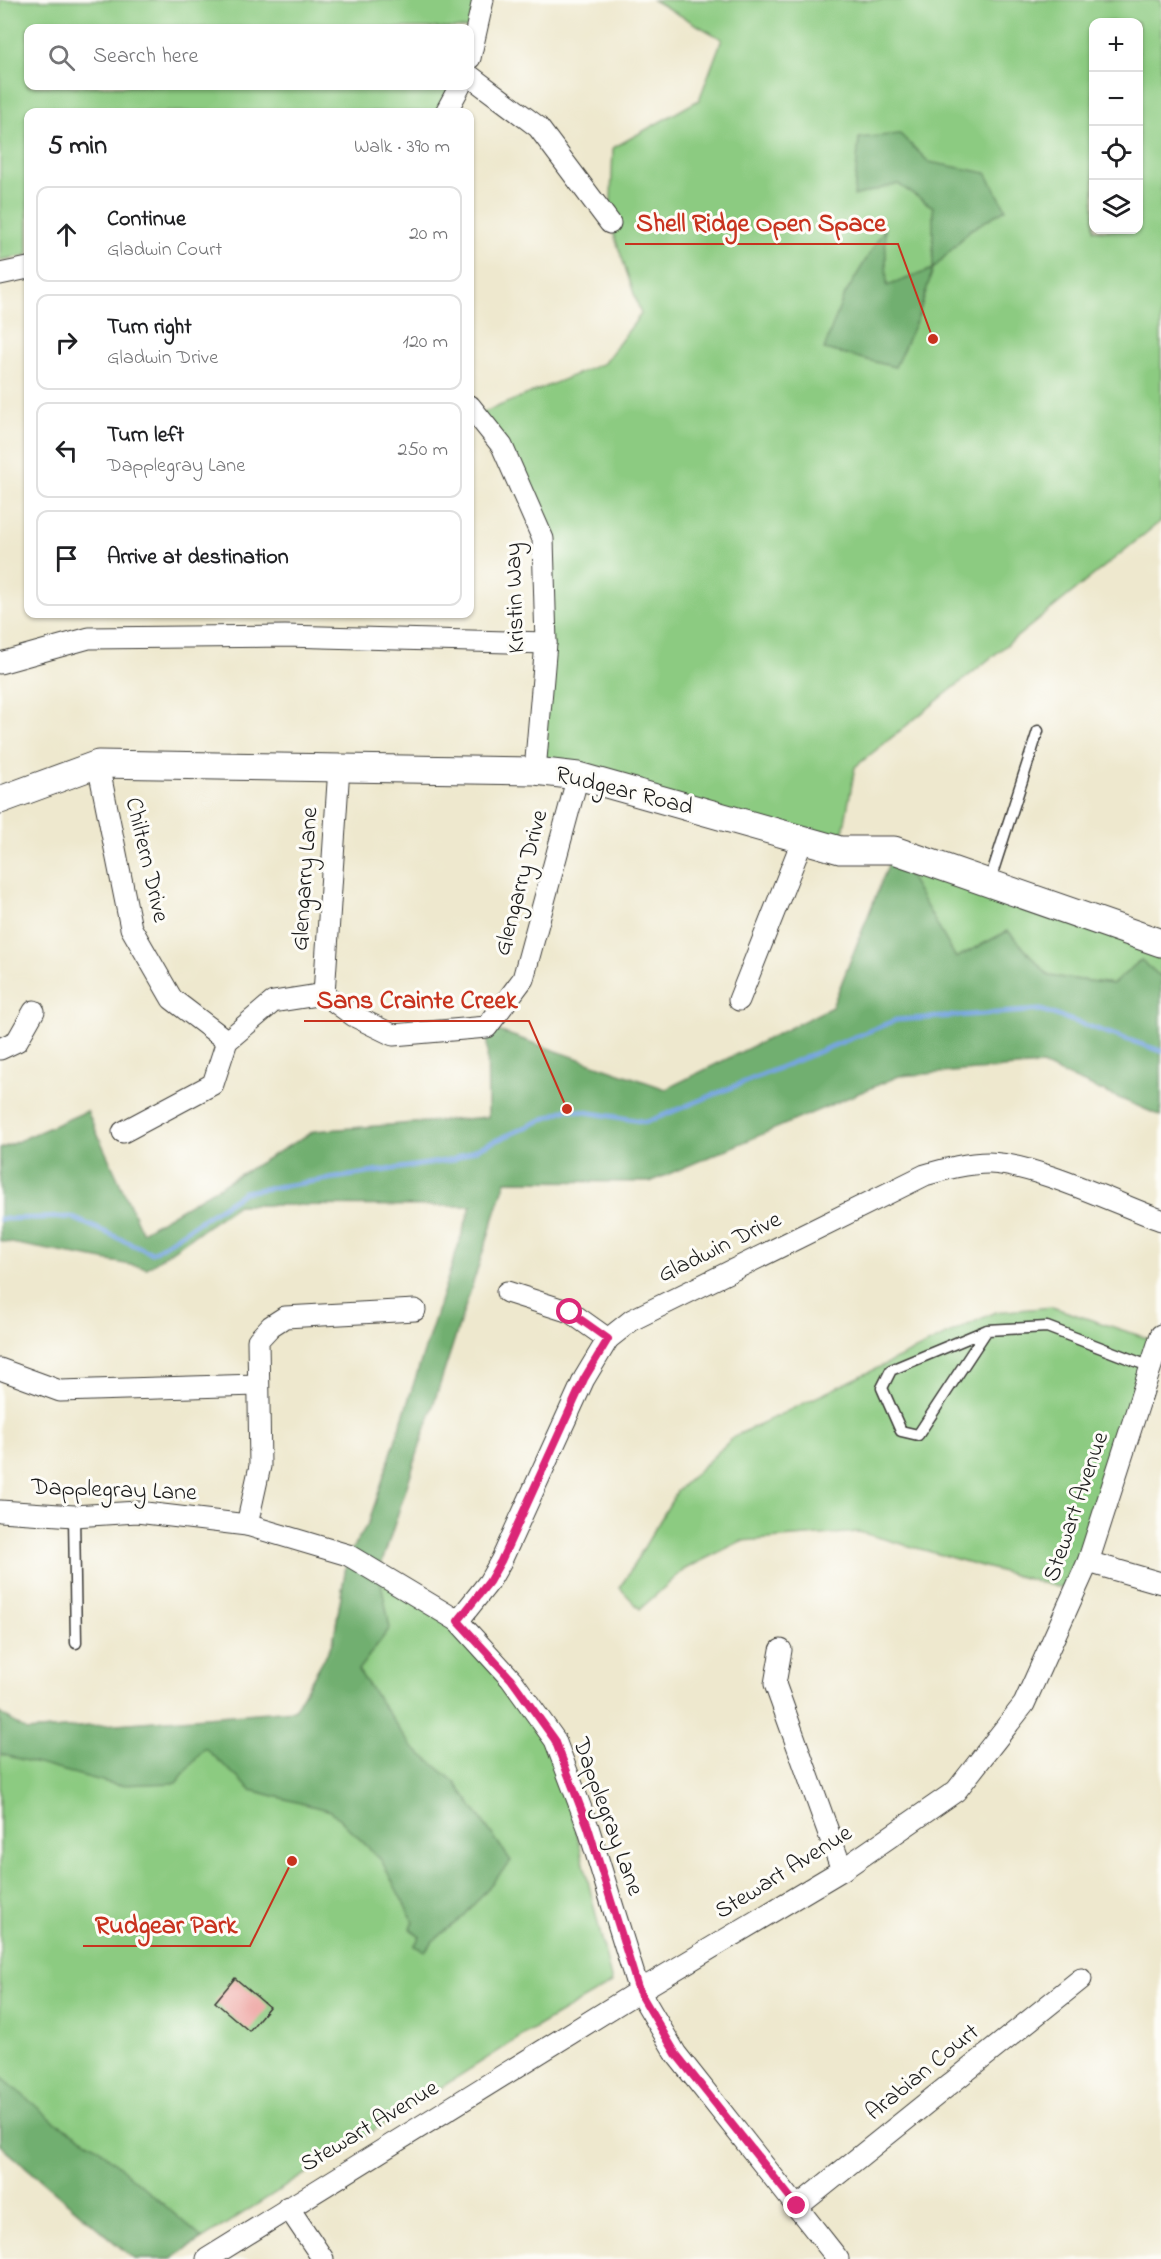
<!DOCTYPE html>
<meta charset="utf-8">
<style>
:root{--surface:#fff;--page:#f2f2f2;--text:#202124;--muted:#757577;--line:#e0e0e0}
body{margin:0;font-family:"Indie Flower",sans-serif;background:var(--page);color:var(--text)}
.controls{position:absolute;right:18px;top:18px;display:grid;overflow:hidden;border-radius:12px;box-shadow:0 2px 4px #0004}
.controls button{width:54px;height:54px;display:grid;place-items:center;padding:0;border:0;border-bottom:2px solid var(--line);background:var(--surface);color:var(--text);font:30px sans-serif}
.stop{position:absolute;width:18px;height:18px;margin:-14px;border:4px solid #db2777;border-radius:50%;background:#fff}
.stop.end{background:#db2777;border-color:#fff;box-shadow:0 2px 6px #0008}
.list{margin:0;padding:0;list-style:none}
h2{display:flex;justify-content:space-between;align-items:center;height:78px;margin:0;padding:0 24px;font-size:26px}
h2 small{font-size:20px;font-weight:400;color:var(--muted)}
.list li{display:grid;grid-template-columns:39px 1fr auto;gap:18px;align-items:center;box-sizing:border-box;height:96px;margin:0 12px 12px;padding:0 12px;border:2px solid var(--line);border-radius:12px}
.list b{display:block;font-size:22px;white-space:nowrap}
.list p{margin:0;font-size:20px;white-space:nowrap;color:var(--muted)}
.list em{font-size:20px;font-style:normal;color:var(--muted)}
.icon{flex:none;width:33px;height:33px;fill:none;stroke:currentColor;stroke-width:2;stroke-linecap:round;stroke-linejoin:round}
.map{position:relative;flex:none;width:1161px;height:2259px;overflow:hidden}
.search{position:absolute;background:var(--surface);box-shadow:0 2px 4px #0004;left:24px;top:24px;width:450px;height:66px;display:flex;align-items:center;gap:15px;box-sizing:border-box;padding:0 21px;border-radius:12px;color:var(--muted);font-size:22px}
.panel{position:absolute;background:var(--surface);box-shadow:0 2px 4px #0004;left:24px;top:108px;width:450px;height:510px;border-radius:12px}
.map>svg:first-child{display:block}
.green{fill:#8ccb81;stroke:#54744e;stroke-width:1.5;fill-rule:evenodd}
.forest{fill:#71af6f;stroke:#466646;stroke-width:1.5}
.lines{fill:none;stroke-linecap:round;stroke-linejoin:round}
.stream{stroke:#76a5e0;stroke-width:5}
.building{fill:#eea4a2}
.service-casing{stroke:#3c3b37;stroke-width:13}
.minor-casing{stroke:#3c3b37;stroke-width:23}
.tertiary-casing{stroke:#3c3b37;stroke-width:29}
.service{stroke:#fff;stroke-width:10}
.minor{stroke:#fff;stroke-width:21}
.tertiary{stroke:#fff;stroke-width:27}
.route{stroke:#db2777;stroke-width:8}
.labels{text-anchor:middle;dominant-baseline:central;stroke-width:6;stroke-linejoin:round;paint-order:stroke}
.street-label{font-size:24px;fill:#1c1c1c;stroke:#fdfcf7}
.leader{fill:none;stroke:#c8321e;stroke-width:2}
.callout-dot{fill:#c8321e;stroke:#fdfcf7;stroke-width:2}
.callout-label{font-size:26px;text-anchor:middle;font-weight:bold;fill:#c8321e;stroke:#fdfcf7;stroke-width:6;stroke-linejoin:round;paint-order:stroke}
</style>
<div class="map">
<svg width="1161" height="2259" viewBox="0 0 1161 2259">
<rect width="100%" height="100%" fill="#fdfcf7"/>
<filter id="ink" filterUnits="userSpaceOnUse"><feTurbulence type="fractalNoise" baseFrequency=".0167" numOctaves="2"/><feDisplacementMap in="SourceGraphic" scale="12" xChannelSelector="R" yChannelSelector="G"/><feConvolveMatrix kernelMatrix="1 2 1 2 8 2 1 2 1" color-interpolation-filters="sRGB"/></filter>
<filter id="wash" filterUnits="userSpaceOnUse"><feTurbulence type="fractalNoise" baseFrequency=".008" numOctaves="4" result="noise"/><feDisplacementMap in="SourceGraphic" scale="24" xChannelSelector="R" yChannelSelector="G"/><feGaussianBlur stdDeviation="1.35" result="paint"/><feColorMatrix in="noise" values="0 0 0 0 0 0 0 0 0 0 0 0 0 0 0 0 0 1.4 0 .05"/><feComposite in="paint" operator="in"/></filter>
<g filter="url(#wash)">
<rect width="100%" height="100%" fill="#eee8ce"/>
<g class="green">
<polygon points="0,0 483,0 470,28 28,28 28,86 460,86 446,112 28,112 28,255 0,260"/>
<path d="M653 0H1161V521L855 767 840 850 535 771 543 539 477 415 604 363 641 314 610 223 613 148 699 100 722 39ZM1094 22H1138V230H1094Z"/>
<polygon points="894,850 1161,943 1161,977 1141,960 1113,984 1049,976 1008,931 956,958"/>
<polygon points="1052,1307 1159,1342 1075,1592 859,1532 741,1541 685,1569 640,1609 620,1588 678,1490 735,1436 995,1312"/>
<polygon points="348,1555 458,1621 555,1740 612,1983 533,2029 171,2259 134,2259 0,2145 0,1713 27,1731 294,1711 333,1643"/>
</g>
<g class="forest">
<polygon points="900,134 929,162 986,173 1006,209 970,230 933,269 918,317 895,367 824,349 843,298 885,228 887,286 933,269 933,207 898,184 854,196 859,138"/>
<polygon points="894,850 956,958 1008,931 1049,976 1113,984 1141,960 1161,977 1161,1116 1042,1065 899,1076 650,1182 506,1181 379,1572 390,1628 358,1670 411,1746 455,1782 511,1861 464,1916 433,1941 425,1951 414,1946 420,1937 410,1929 413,1921 381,1860 331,1811 251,1790 205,1748 176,1783 117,1785 0,1754 0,1713 27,1731 294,1710 333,1643 348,1555 369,1522 471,1206 238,1205 147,1268 0,1241 0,1149 87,1111 142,1232 314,1131 488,1117 487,1027 666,1089 832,1007"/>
<polygon points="0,2076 55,2122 95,2145 202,2238 171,2259 134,2259 0,2145"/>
</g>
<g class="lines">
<polyline class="stream" points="0,1219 71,1217 152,1253 244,1192 452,1160 567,1109 647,1122 896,1020 1041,1010 1161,1051"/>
</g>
<g id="blocks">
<polygon class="building" points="235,1978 269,2007 249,2031 215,2002"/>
</g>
</g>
<g filter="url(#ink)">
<use href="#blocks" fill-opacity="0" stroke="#3c3b37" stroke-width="1.5"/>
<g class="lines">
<defs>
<g id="service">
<polyline points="989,883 1038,731"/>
<polyline points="987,1330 918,1435 901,1431 882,1388 891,1370 987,1330 1047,1327 1151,1367"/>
<polyline points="74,1516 76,1643"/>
</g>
<g id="minor">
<polyline points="470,58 483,0"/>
<polyline points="470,76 538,127 610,223"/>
<polyline points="446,112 460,86"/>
<polyline points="0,274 28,268"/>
<polyline points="470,406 502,446 543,539 546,643 535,771"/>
<polyline points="0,663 89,638 285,636 546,643"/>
<polyline points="98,764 131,928 172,999 227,1041"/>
<polyline points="324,994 339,767"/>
<polyline points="739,1000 803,839"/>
<polyline points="0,1049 17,1041 34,1011"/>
<polyline points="123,1132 213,1084 227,1041 273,1002 324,994 354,1016 393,1035 487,1027 523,979 578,776"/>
<polyline points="507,1292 570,1312 608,1339"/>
<polyline points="0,1369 60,1391 257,1385"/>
<polyline points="0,1511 74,1516 137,1512 247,1525 348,1555 458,1621 511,1679 555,1740 588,1827 639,1991 676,2054 838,2259"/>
<polyline points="247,1525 260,1466 258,1340 271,1326 285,1317 415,1310"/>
<polyline points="1088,1562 1161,1583"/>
<path d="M458 1621 489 1582 501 1561 584 1379 608 1339 632 1320 925 1175C946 1169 967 1163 989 1163 1035 1164 1115 1203 1161 1220"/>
<polyline points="781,1650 775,1684 842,1870"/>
<polyline points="288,2207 323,2259"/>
<polyline points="797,2207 1081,1979"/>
<polyline points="207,2259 639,1991 842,1870 956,1791 1024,1704 1088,1562 1161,1335"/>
</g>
<polyline id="tertiary" points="0,800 98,764 535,771 578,776 840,850 894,850 1161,943"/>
</defs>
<use href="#service" class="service-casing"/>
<use href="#minor" class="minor-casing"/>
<use href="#tertiary" class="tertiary-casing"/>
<use href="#service" class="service"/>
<use href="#minor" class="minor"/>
<use href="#tertiary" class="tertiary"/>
</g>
</g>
<g class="lines" filter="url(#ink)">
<polyline class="route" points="570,1312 608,1339 584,1379 501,1561 489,1582 458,1621 511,1679 555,1740 588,1827 639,1991 676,2054 797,2206"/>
</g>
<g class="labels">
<g class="street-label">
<text transform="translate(516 598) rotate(-92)">Kristin Way</text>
<text transform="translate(624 792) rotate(14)">Rudgear Road</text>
<text transform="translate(146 860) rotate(77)">Chiltern Drive</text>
<text transform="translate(306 879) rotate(-86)">Glengarry Lane</text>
<text transform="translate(522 883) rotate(-75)">Glengarry Drive</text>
<text transform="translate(720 1248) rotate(-26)">Gladwin Drive</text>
<text transform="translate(114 1491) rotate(2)">Dapplegray Lane</text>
<text transform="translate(1077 1507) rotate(-71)">Stewart Avenue</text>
<text transform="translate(607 1817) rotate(70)">Dapplegray Lane</text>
<text transform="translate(784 1873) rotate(-32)">Stewart Avenue</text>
<text transform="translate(923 2073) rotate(-39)">Arabian Court</text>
<text transform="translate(370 2127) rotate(-31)">Stewart Avenue</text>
</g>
</g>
<path class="leader" d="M933 339L898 244H625M567 1109L529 1021H304M292 1861L250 1946H83"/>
<g class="callout-dot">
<circle cx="933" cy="339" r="6"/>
<circle cx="567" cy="1109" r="6"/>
<circle cx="292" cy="1861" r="6"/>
</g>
<g class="callout-label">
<text x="761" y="231">Shell Ridge Open Space</text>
<text x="417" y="1008">Sans Crainte Creek</text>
<text x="166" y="1933">Rudgear Park</text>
</g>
</svg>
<div class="controls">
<button>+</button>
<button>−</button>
<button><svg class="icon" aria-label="locate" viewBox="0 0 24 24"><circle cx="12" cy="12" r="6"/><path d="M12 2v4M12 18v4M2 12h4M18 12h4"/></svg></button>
<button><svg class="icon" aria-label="layers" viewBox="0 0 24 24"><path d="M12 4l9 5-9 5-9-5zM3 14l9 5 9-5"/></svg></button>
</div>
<div class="stop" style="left:570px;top:1312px"></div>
<div class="stop end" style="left:797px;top:2206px"></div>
<div class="search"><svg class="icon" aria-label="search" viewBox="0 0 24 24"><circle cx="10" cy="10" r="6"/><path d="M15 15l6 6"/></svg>Search here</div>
<section class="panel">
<h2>5 min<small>Walk · 390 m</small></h2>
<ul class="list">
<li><svg class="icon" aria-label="ahead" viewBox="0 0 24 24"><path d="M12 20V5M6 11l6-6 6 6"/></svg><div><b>Continue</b><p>Gladwin Court</p></div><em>20 m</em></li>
<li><svg class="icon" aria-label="right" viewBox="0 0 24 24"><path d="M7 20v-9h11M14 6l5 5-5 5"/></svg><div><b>Turn right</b><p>Gladwin Drive</p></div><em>120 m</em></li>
<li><svg class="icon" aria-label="left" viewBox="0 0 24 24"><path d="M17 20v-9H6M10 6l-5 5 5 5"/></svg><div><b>Turn left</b><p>Dapplegray Lane</p></div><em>250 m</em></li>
<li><svg class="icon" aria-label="arrive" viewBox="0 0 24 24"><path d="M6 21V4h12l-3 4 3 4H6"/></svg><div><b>Arrive at destination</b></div></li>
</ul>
</section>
</div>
